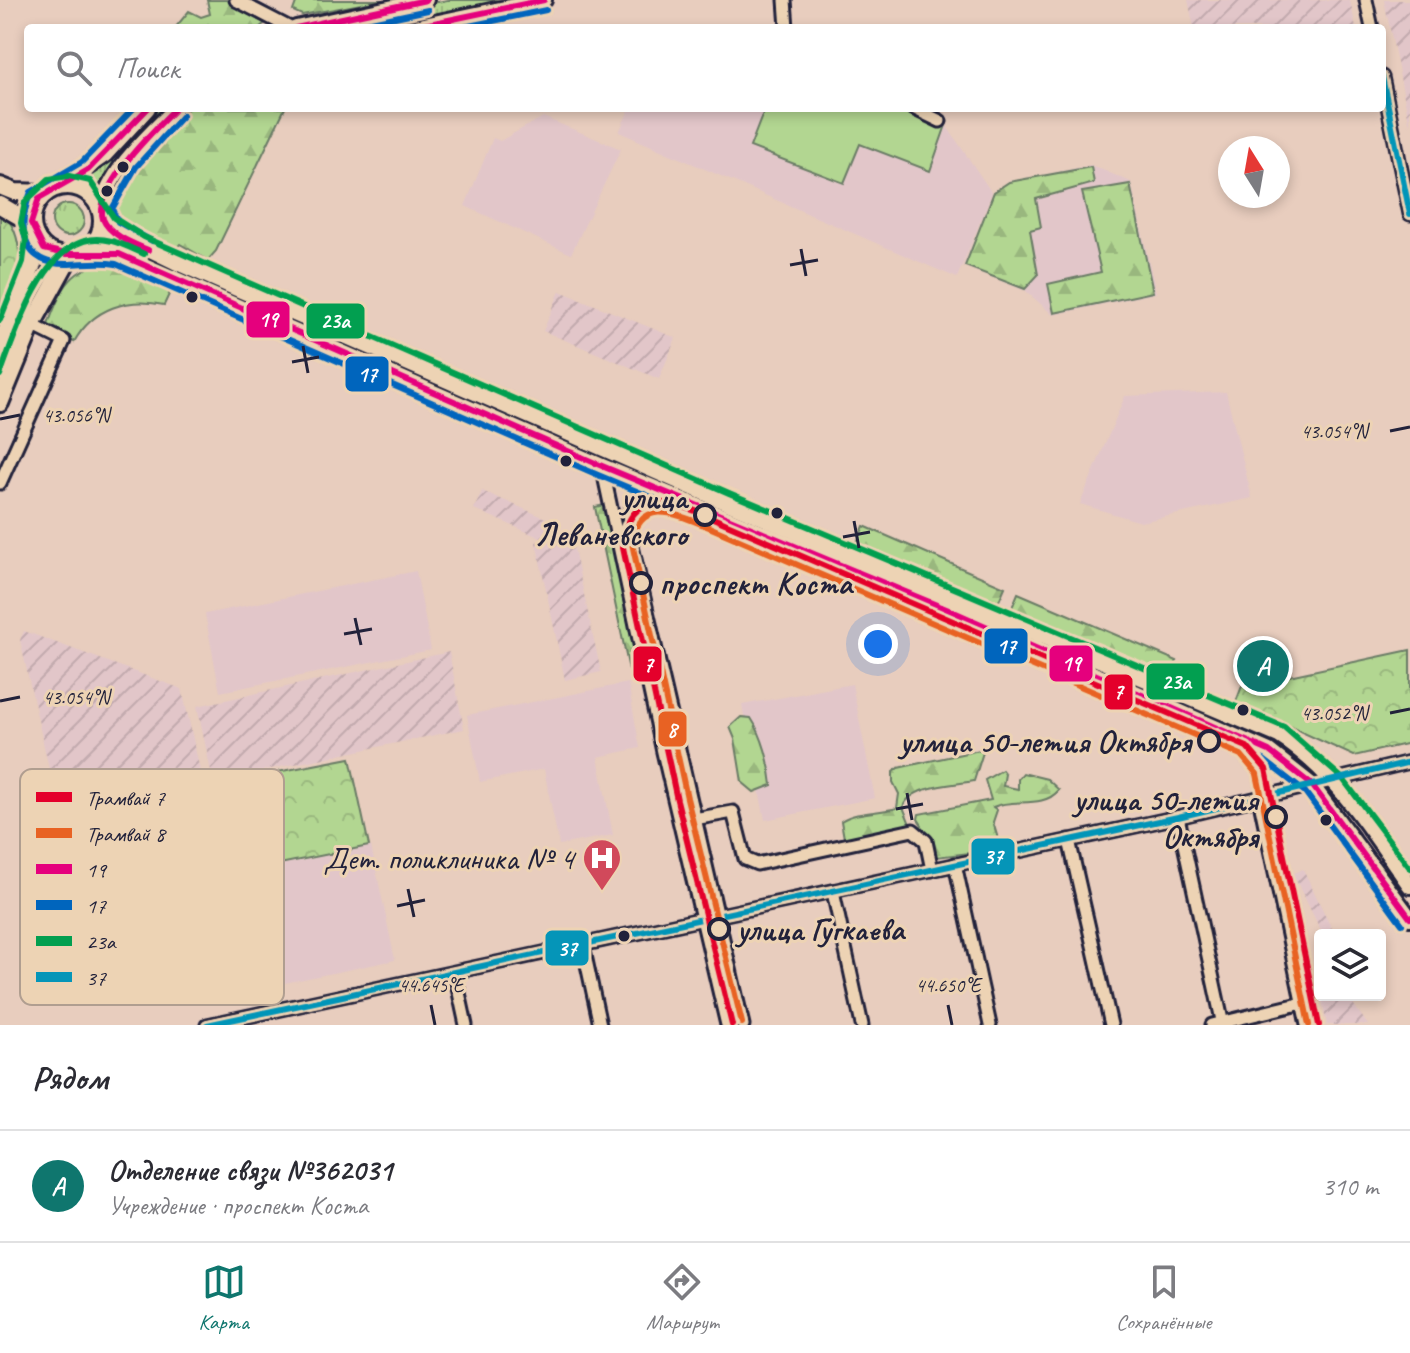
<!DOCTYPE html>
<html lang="ru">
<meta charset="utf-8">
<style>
:root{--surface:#fff;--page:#f7f7f7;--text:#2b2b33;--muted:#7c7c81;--line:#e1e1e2;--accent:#0f766e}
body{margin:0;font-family:Caveat,sans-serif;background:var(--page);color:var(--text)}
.controls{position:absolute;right:24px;bottom:24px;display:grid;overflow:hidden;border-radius:8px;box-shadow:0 4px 12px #0003}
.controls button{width:72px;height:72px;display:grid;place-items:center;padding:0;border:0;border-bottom:2px solid var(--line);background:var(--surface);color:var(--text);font:40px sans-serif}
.compass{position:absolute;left:1218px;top:136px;width:72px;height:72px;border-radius:50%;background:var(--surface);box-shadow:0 4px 12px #0003;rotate:349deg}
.you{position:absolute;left:878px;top:644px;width:28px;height:28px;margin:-20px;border:6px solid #fff;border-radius:50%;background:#1a73e8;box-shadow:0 0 0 12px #1a73e833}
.badge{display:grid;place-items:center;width:52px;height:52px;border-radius:50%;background:var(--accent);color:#fff;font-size:26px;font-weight:700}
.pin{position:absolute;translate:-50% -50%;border:4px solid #fff;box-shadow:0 2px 8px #0006}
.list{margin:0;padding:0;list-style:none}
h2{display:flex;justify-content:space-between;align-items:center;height:104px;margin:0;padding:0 32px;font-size:34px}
h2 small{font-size:26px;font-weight:400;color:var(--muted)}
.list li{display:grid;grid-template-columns:52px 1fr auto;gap:24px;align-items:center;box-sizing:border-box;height:112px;padding:0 32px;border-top:2px solid var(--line)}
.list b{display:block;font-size:30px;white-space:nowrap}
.list p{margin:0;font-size:26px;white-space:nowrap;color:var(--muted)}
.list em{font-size:26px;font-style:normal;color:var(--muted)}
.icon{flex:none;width:44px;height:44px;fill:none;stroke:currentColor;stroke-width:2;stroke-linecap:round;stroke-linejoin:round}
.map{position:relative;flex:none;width:1410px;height:1025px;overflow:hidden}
.search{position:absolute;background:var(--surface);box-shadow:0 4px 12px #0003;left:24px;right:24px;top:24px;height:88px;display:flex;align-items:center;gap:20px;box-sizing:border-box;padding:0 28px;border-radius:8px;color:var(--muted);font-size:30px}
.sheet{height:216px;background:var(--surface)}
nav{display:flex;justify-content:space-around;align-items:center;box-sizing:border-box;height:112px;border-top:2px solid var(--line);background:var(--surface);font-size:22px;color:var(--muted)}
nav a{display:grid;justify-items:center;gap:4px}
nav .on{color:var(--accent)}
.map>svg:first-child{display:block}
.built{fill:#e2c6c9}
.industrial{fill:url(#industrial-furrows)}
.grass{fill:url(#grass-tufts);stroke:#6a7c66;stroke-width:2}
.forest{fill:url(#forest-firs);stroke:#6a7c66;stroke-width:2}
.park{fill:url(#park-crowns);stroke:#6a7c66;stroke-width:2}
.pitch{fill:#b2d691;stroke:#6a7c66;stroke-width:2}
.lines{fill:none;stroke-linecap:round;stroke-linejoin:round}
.minor-casing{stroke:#22223b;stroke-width:17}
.major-casing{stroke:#22223b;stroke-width:20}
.highway-casing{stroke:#22223b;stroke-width:22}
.minor{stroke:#edd3b4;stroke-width:11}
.major{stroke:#edd3b4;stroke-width:14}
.highway{stroke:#edd3b4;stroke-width:16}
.tram{stroke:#22223b;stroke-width:2}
.bus-1-casing{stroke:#edd3b4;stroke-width:12}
.bus-2-casing{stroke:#edd3b4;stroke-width:12}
.bus-3-casing{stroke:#edd3b4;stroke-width:12}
.bus-4-casing{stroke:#edd3b4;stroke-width:12}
.bus-1{stroke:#e5007d;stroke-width:6}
.bus-2{stroke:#0065bd;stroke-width:6}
.bus-3{stroke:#029f50;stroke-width:6}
.bus-4{stroke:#0595b8;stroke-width:6}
.tram-1-casing{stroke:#edd3b4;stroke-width:12}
.tram-2-casing{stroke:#edd3b4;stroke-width:12}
.tram-1{stroke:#e4002b;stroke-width:6}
.tram-2{stroke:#e86223;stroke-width:6}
.ticks{fill:none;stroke:#22223b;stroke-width:3}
.bus-dot{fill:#22223b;stroke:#edd3b4;stroke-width:3}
.stop-dot{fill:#edd3b4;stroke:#22223b;stroke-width:4}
.labels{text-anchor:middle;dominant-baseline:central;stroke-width:6;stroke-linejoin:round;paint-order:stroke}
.stop-label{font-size:32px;font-weight:bold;fill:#22223b;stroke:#edd3b4;text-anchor:end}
.poi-label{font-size:32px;fill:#22223b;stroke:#edd3b4;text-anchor:end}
.key{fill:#edd3b4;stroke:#b09e90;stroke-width:2}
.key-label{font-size:22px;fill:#22223b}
.ticks-label{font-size:20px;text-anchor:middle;fill:#22223b;stroke:#edd3b4;stroke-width:6;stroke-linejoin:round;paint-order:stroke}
.line-badge{stroke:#edd3b4;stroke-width:3}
.badge-label{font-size:22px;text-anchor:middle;font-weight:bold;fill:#fff}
</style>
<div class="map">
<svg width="1410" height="1025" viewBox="0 0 1410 1025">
<defs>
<pattern id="industrial-furrows" width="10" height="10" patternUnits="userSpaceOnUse" patternTransform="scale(2)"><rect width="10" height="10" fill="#e2c6c9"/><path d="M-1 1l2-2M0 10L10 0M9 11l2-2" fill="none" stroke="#c2aaae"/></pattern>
<pattern id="grass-tufts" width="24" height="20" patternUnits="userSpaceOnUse" patternTransform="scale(2)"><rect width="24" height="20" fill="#b2d691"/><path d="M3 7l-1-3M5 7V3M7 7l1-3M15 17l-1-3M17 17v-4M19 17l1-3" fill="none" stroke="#99b77e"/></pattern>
<pattern id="forest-firs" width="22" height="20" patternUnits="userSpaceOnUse" patternTransform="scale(2)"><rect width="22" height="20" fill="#b2d691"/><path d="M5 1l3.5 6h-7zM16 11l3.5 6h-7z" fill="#99b77e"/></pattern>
<pattern id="park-crowns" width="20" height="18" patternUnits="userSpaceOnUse" patternTransform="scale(2)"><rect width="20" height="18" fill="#b2d691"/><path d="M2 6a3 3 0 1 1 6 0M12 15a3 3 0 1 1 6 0" fill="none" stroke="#99b77e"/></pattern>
</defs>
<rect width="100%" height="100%" fill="#e8cdbe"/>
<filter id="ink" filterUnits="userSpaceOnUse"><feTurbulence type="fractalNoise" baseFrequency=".0125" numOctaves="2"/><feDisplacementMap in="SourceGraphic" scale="16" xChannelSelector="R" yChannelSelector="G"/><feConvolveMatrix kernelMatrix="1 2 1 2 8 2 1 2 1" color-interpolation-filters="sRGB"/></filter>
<g filter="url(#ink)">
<g class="built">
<polygon points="630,108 907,108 946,125 992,193 957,278 619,132"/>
<polygon points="543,117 621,149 571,254 465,206 493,138 500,141"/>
<polygon points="1091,165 1131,182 1156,293 1053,315 1026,291 963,266 993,192 1009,182"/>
<polygon points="1226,392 1252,498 1141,522 1080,504 1125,396"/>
<polygon points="416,571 431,650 220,692 205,614"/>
<polygon points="628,683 640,748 598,757 613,835 559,845 544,769 480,782 467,715"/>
<polygon points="852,684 875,798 765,820 742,705"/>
<polygon points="371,846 395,960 265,987 241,873"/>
</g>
<g class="industrial">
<polygon points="1188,0 1350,0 1356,28 1194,28"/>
<polygon points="1384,0 1410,0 1410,126"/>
<polygon points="560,291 676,338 659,379 543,331"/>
<polygon points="482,491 550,520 543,539 474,509"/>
<polygon points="571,535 601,672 565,680 536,542"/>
<polygon points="24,631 182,689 207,802 63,831 20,640"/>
<polygon points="449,652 464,729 213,781 197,706"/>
<polygon points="1303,869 1335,935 1323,935 1293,874"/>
<polygon points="1321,995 1347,995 1368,1025 1327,1025"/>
</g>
<g class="grass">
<polygon points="447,0 522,0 383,28 314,28"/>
<polygon points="153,108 170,108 99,189 87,179"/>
<circle cx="68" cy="220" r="16"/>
<polygon points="37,272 51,276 0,393 0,360"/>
</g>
<g class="forest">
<polygon points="207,0 236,0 264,18 265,23 259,28 175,28 189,11 201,17 210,14"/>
<polygon points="297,0 383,0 302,15 293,11"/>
<path d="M189 108H285L216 251 208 260 180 244 171 255 115 225C111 216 108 210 112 201 121 177 169 123 189 108Z"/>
<polygon points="1091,167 1094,183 1036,199 1041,227 1030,230 1038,275 1025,289 965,266 994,192 1009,182"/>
<polygon points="1130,184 1153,292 1054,313 1048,284 1101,272 1082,192"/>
<path d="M100 265 127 268 172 288 164 305C128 297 93 308 74 342L48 325C58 298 67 269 100 265Z"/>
<polygon points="610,504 644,667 629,670 595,507"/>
<polygon points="864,526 1005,587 995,610 854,549"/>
<polygon points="1018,593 1177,661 1167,683 1009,615"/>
<path d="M741 717 751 718C763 736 770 764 772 785L754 792 742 782 735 739 730 727Z"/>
<path d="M984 749 974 781C953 785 911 785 903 807L910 824 905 827 849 843 844 838 841 821C856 811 879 813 897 808L899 794 893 782V772L898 768Z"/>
<path d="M1002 770 1005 774 1003 786 1018 789V779L1023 773 1047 779 1059 790C1042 810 1014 797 993 807L997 810 993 822 999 842 977 844 970 853 936 857 933 847 919 831 922 825 918 819 919 814 991 800 985 780Z"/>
</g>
<g class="park">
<path d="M0 211C30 237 18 281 9 314L0 316Z"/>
<polygon points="1410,650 1410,743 1354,756 1236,702 1242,686"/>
<polygon points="350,758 369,846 240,872 221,783"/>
</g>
<polygon class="pitch" points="765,108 907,108 946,125 930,171 860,144 844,183 750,147"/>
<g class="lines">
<defs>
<g id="minor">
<polyline points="236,0 290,28"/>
<polyline points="785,0 787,28"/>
<polyline points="1366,0 1372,28"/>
<polyline points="1382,77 1410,214"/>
<polyline points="913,108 940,121"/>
<polyline points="602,466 663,752 727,1025"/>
<polyline points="0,483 64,341 32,325"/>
<path d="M665 494C641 492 627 505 628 529L743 1025"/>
<polyline points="1259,797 1307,1025"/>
<polyline points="1178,817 1223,1025"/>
<polyline points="694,819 733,812 745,859 757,864 913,830 926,841 932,870"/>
<polyline points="1069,840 1111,1025"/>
<polyline points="955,864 990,1025"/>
<polyline points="833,892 862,1025"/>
<polyline points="583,946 600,1025"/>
<polyline points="455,974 466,1025"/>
<polyline points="207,1025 1178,817 1410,762"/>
<polyline points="1212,1025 1303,1003"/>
</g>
<g id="major">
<polyline points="296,28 426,0"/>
<polyline points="410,28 544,0"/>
<polyline points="60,186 105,155 148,108"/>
<path d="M101 211C107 172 149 135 176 108"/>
<path d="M102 218 115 233 175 262 725 502 1279 736C1336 772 1372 832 1410 886"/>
<polyline points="88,249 119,254 602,466 956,613 1269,751 1312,785 1410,918"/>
</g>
<g id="highway">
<circle cx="67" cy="221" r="35"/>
<polyline points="0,186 15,192 45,193"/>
<polyline points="0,205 31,223"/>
<polyline points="0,347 33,264 36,238"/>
<polyline points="0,403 32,325 70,256"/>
</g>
</defs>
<use href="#minor" class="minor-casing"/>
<use href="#major" class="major-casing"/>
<use href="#highway" class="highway-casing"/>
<use href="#minor" class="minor"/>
<use href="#major" class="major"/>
<use href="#highway" class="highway"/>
<path class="tram" d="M737 1025 685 811 628 548C625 513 652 499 682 511L1241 748 1263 777 1314 1025"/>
<defs>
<g id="bus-1">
<polyline points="296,28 426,0"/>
<polyline points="410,28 544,0"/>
<polyline points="148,108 88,170 39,198 31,223 44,249 66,254 119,254 602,466 956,613 1269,751 1312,785 1410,918"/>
<path d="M148 250C134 244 109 235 103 219 93 188 156 128 176 108"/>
</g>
<g id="bus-2">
<polyline points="343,28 428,10"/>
<polyline points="459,28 546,10"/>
<path d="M134 108 82 162 31 192C17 226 20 264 66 264 83 264 99 261 116 264L598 475 952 622 1264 760 1305 792 1402 924"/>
<polyline points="152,241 118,222 112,209 136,167 183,115"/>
</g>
<g id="bus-3">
<polyline points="0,320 23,262 26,239 21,223 25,202 49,179 69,176 90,181 114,218 144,237 729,493 1284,727 1343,779 1410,868"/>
<path d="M0 375C15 335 39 255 84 241 104 234 126 246 144 254"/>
</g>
<g id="bus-4">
<polyline points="1382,77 1410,214"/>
<polyline points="207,1025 1178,817 1410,762"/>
</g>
</defs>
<use href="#bus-1" class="bus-1-casing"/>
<use href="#bus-2" class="bus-2-casing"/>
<use href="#bus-3" class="bus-3-casing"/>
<use href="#bus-4" class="bus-4-casing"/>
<use href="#bus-1" class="bus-1"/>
<use href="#bus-2" class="bus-2"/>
<use href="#bus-3" class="bus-3"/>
<use href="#bus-4" class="bus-4"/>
<defs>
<path id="tram-1" d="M732 1025 677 800 622 543C632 486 671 501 713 518L1247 747 1266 769 1319 1025"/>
<path id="tram-2" d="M742 1023 687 798 632 543C640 496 676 514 709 527L1241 755 1257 774 1309 1025"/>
</defs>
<use href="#tram-1" class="tram-1-casing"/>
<use href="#tram-2" class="tram-2-casing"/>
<use href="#tram-1" class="tram-1"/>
<use href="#tram-2" class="tram-2"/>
</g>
</g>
<path class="ticks" d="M801 249 806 276M790 265 818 260M303 346 308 373M292 362 319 357M0 419 20 415M1390 431 1410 427M854 521 859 548M843 537 870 532M355 618 361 645M344 634 372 629M0 701 20 697M1390 713 1410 709M907 793 912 820M896 809 923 804M408 889 414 917M397 906 425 900M431 1005 435 1025M948 1005 952 1025"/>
<defs>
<symbol id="hospital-pin" viewBox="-11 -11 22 30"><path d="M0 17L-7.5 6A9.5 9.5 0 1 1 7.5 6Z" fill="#d1495b" stroke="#edd3b4"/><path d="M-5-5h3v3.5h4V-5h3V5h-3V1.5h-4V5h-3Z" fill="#fff"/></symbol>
</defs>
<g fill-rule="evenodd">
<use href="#hospital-pin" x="580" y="836" width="44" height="60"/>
</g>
<g class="bus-dot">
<circle cx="123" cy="167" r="7"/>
<circle cx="107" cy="191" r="7"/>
<circle cx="192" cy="297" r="7"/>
<circle cx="566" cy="461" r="7"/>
<circle cx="777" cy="513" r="7"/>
<circle cx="1243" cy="710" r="7"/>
<circle cx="1326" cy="820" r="7"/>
<circle cx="624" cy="936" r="7"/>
</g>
<g class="stop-dot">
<circle cx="705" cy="515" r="10"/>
<circle cx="641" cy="583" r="10"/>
<circle cx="1209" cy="741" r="10"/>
<circle cx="1276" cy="817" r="10"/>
<circle cx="719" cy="929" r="10"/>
</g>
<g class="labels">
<g class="stop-label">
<text x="687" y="497">улица<tspan x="687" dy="37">Леваневского</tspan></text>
<text x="659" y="583" text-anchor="start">проспект Коста</text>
<text x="1191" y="741">улмца 50-летия Октября</text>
<text x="1258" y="799">улица 50-летия<tspan x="1258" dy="37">Октября</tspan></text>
<text x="737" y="929" text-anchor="start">улица Гугкаева</text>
</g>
<g class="poi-label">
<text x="574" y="858">Дет. поликлиника № 4</text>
</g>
</g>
<rect x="20" y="769" width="264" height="236" rx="12" class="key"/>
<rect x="36" y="792" width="36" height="10" fill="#e4002b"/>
<rect x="36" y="828" width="36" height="10" fill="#e86223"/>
<rect x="36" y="864" width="36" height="10" fill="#e5007d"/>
<rect x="36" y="900" width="36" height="10" fill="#0065bd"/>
<rect x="36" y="936" width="36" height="10" fill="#029f50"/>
<rect x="36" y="972" width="36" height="10" fill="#0595b8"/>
<g class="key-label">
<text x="86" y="805">Трамвай 7</text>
<text x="86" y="841">Трамвай 8</text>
<text x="86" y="877">19</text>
<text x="86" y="913">17</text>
<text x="86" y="949">23a</text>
<text x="86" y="985">37</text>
</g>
<g class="ticks-label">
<text x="76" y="422">43.056°N</text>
<text x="1334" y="438">43.054°N</text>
<text x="76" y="704">43.054°N</text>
<text x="1334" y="720">43.052°N</text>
<text x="431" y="992">44.645°E</text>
<text x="948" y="992">44.650°E</text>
</g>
<g class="line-badge">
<rect x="245" y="300" width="46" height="39" rx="8" fill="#e5007d"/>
<rect x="305" y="302" width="61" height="38" rx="8" fill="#029f50"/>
<rect x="344" y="355" width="46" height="38" rx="8" fill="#0065bd"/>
<rect x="983" y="627" width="46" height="38" rx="8" fill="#0065bd"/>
<rect x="1048" y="644" width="46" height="39" rx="8" fill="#e5007d"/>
<rect x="632" y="645" width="31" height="38" rx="8" fill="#e4002b"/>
<rect x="1145" y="662" width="61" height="39" rx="8" fill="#029f50"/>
<rect x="1103" y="673" width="31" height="38" rx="8" fill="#e4002b"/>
<rect x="657" y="710" width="31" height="38" rx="8" fill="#e86223"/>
<rect x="970" y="837" width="46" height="39" rx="8" fill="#0595b8"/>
<rect x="544" y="929" width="46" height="38" rx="8" fill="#0595b8"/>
</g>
<g class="badge-label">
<text x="268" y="327">19</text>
<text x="335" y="328">23a</text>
<text x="367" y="382">17</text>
<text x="1006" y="654">17</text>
<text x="1071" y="671">19</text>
<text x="648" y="672">7</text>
<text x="1176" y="689">23a</text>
<text x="1118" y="699">7</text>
<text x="672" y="737">8</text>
<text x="993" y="864">37</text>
<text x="567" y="956">37</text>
</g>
</svg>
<div class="controls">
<button><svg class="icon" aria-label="layers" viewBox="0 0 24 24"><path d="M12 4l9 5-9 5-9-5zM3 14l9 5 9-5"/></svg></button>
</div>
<svg class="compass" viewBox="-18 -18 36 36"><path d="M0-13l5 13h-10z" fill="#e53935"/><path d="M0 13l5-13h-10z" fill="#7c7c81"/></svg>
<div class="you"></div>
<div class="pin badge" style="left:1263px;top:666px">A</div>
<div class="search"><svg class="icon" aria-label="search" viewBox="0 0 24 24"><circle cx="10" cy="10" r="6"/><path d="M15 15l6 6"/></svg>Поиск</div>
</div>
<section class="sheet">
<h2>Рядом<small></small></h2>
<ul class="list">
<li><span class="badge">A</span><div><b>Отделение связи №362031</b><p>Учреждение · проспект Коста</p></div><em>310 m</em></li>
</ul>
</section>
<nav>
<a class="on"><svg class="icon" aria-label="map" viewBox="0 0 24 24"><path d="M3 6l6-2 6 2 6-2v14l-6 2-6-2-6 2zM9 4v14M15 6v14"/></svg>Карта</a>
<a><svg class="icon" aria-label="directions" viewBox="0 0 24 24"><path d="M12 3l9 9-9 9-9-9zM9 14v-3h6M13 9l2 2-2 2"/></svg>Маршрут</a>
<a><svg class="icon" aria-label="saved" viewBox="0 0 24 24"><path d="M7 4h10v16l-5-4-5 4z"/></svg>Сохранённые</a>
</nav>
